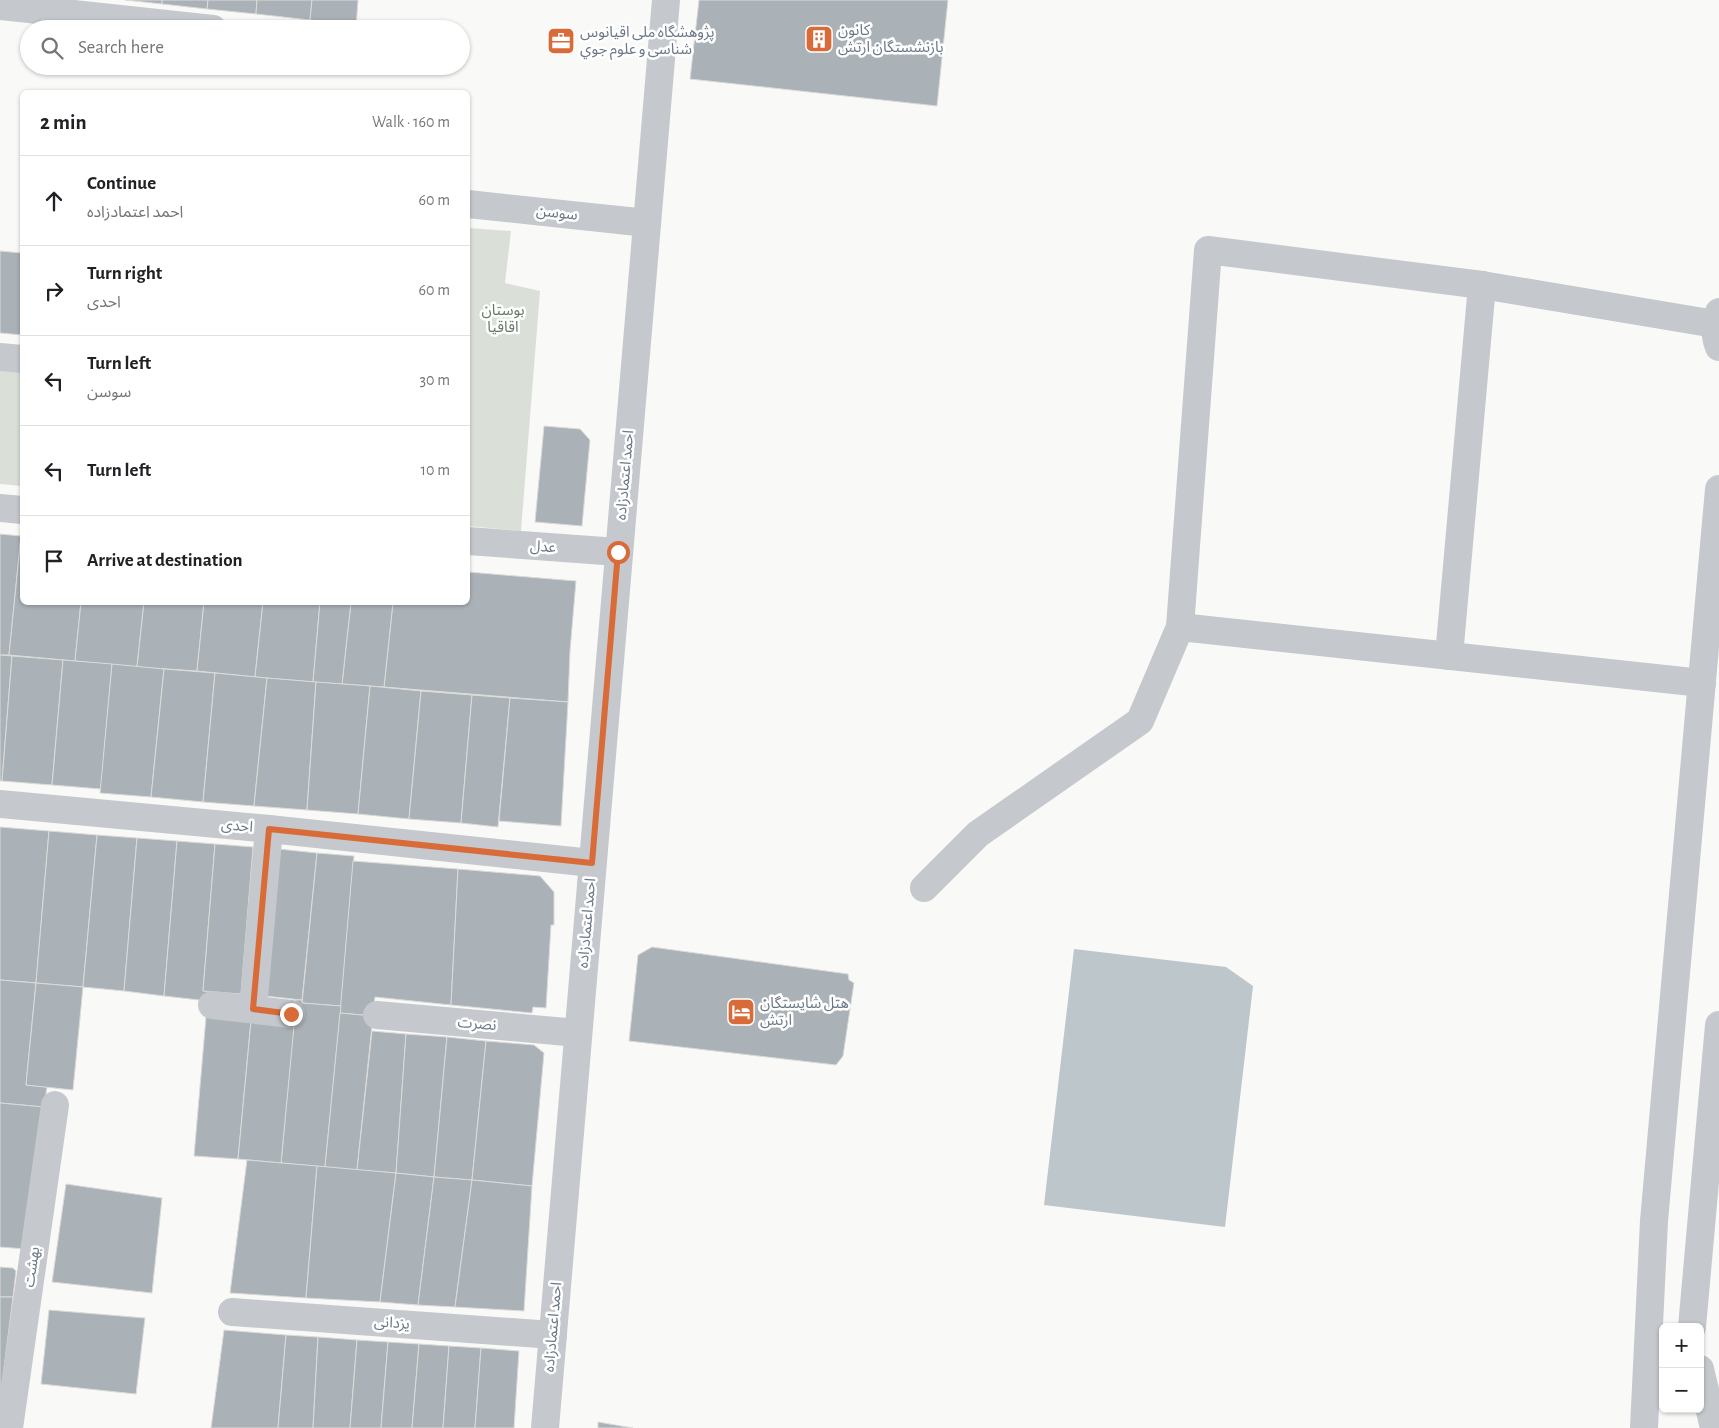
<!DOCTYPE html>
<meta charset="utf-8">
<style>
:root{--surface:#fff;--page:#f6f6f6;--text:#202124;--muted:#757577;--line:#e0e0e0}
body{margin:0;font-family:"Alegreya Sans","Noto Sans Arabic",sans-serif;background:var(--page);color:var(--text)}
.controls{position:absolute;right:15px;bottom:15px;display:grid;overflow:hidden;border-radius:8px;box-shadow:0 1px 4px #0004}
.controls button{width:45px;height:45px;display:grid;place-items:center;padding:0;border:0;border-bottom:1px solid var(--line);background:var(--surface);color:var(--text);font:25px sans-serif}
.stop{position:absolute;width:15px;height:15px;margin:-11px;border:4px solid #d86b38;border-radius:50%;background:#fff}
.stop.end{background:#d86b38;border-color:#fff;box-shadow:0 1px 5px #0008}
.list{margin:0;padding:0;list-style:none}
h2{display:flex;justify-content:space-between;align-items:center;height:65px;margin:0;padding:0 20px;font-size:21px}
h2 small{font-size:16px;font-weight:400;color:var(--muted)}
.list li{display:grid;grid-template-columns:32px 1fr auto;gap:15px;align-items:center;box-sizing:border-box;height:90px;padding:0 20px;border-top:1px solid var(--line)}
.list b{display:block;font-size:19px;white-space:nowrap}
.list p{margin:0;font-size:16px;white-space:nowrap;color:var(--muted)}
.list em{font-size:16px;font-style:normal;color:var(--muted)}
.icon{flex:none;width:28px;height:28px;fill:none;stroke:currentColor;stroke-width:2;stroke-linecap:round;stroke-linejoin:round}
.map{position:relative;flex:none;width:1719px;height:1428px;overflow:hidden}
.search{position:absolute;background:var(--surface);box-shadow:0 1px 4px #0004;left:20px;top:20px;width:450px;height:55px;display:flex;align-items:center;gap:12px;box-sizing:border-box;padding:0 18px;border-radius:28px;color:var(--muted);font-size:19px}
.panel{position:absolute;background:var(--surface);box-shadow:0 1px 4px #0004;left:20px;top:90px;width:450px;height:515px;border-radius:8px}
.map>svg:first-child{display:block}
.green{fill:#dae0d8}
.water{fill:#bdc6cb}
.building{fill:#aab1b7;stroke:#dbdbd9}
.lines{fill:none;stroke-linecap:round;stroke-linejoin:round}
.minor{stroke:#c5c8cc;stroke-width:28}
.route{stroke:#d86b38;stroke-width:6}
.labels{text-anchor:middle;dominant-baseline:central;stroke-width:5;stroke-linejoin:round;paint-order:stroke}
.poi-label{font-size:15px;fill:#6a7786;stroke:#fff;text-anchor:start}
.street-label{font-size:15px;fill:#6a7786;stroke:#fff}
.park-label{font-size:15px;fill:#667865;stroke:#fff}
</style>
<div class="map">
<svg width="1719" height="1428" viewBox="0 0 1719 1428">
<rect width="100%" height="100%" fill="#f9f9f7"/>
<g class="green">
<polygon points="468,228 511,231 505,283 540,291 521,531 468,526"/>
<polygon points="0,367 22,369 22,486 0,484"/>
</g>
<polygon class="water" points="1074,949 1226,967 1253,986 1225,1227 1044,1205"/>
<g class="building">
<polygon points="125,0 162,0 162,4"/>
<polygon points="162,0 208,0 207,9 162,4"/>
<polygon points="208,0 257,0 256,14 207,9"/>
<polygon points="257,0 312,0 310,20 256,14"/>
<polygon points="312,0 358,0 356,29 328,29 329,22 310,20"/>
<polygon points="699,0 948,0 937,106 690,79"/>
<polygon points="0,251 22,253 22,335 0,333"/>
<polygon points="544,426 580,429 590,440 582,526 535,522"/>
<polygon points="0,534 21,536 9,655 0,655"/>
<polygon points="21,536 22,536 22,602 81,602 75,661 9,655"/>
<polygon points="468,572 576,581 570,651 568,702 384,687 393,602 468,602"/>
<polygon points="81,602 144,602 137,667 75,661"/>
<polygon points="144,602 204,602 197,671 137,667"/>
<polygon points="204,602 263,602 255,677 197,671"/>
<polygon points="263,602 320,602 313,682 255,677"/>
<polygon points="351,602 393,602 384,687 342,684"/>
<polygon points="351,602 342,684 313,682 320,602"/>
<polygon points="0,655 12,656 2,781 0,781"/>
<polygon points="12,656 63,660 52,785 2,781"/>
<polygon points="63,660 112,664 101,789 52,785"/>
<polygon points="112,664 164,669 151,797 100,793"/>
<polygon points="164,669 215,673 203,802 151,797"/>
<polygon points="215,673 267,678 254,806 203,802"/>
<polygon points="267,678 316,682 307,810 254,806"/>
<polygon points="316,682 370,686 358,814 307,810"/>
<polygon points="370,686 421,691 409,819 358,814"/>
<polygon points="421,691 472,695 461,823 409,819"/>
<polygon points="472,695 510,698 498,827 461,823"/>
<polygon points="510,698 568,702 561,826 499,821"/>
<polygon points="0,827 49,831 36,983 0,980"/>
<polygon points="49,831 97,835 83,987 36,983"/>
<polygon points="97,835 137,838 124,991 83,987"/>
<polygon points="137,838 177,841 164,996 124,991"/>
<polygon points="177,841 215,844 203,991 209,991 208,1001 164,996"/>
<polygon points="215,844 253,847 241,994 203,991"/>
<polygon points="279,849 317,853 302,1000 265,996"/>
<polygon points="317,853 354,856 341,1006 302,1003"/>
<polygon points="353,861 458,869 451,1005 375,997 373,1016 340,1013"/>
<polygon points="458,869 540,876 554,892 554,925 551,925 546,1008 533,1007 532,1013 451,1005"/>
<polygon points="652,947 848,974 849,980 854,983 843,1056 836,1065 629,1041 638,955"/>
<polygon points="0,980 36,983 26,1085 47,1087 44,1107 0,1103"/>
<polygon points="36,983 83,987 73,1090 26,1085"/>
<polygon points="296,1000 302,1000 302,1003 341,1006 325,1167 281,1163"/>
<polygon points="340,1013 373,1016 357,1170 325,1167"/>
<polygon points="206,1017 251,1021 238,1159 194,1156"/>
<polygon points="251,1021 294,1026 281,1163 238,1159"/>
<polygon points="372,1031 406,1034 396,1173 357,1170"/>
<polygon points="406,1034 447,1037 434,1177 396,1173"/>
<polygon points="447,1037 486,1041 472,1180 434,1177"/>
<polygon points="486,1041 534,1045 544,1053 532,1186 472,1180"/>
<polygon points="0,1103 44,1107 25,1249 0,1247"/>
<polygon points="247,1160 317,1166 306,1298 230,1293"/>
<polygon points="317,1166 396,1173 380,1302 306,1298"/>
<polygon points="396,1173 434,1177 418,1305 380,1302"/>
<polygon points="434,1177 472,1180 455,1307 418,1305"/>
<polygon points="472,1180 532,1186 524,1311 455,1307"/>
<polygon points="66,1184 162,1198 152,1293 52,1282"/>
<polygon points="0,1267 13,1268 16,1271 13,1297 0,1297"/>
<polygon points="0,1297 13,1297 0,1399"/>
<polygon points="49,1310 145,1318 136,1394 41,1384"/>
<polygon points="224,1330 286,1335 278,1428 211,1428"/>
<polygon points="286,1335 318,1337 313,1428 278,1428"/>
<polygon points="318,1337 357,1340 350,1428 313,1428"/>
<polygon points="357,1340 388,1342 381,1428 350,1428"/>
<polygon points="388,1342 419,1344 412,1428 381,1428"/>
<polygon points="419,1344 449,1346 443,1428 412,1428"/>
<polygon points="449,1346 481,1348 475,1428 443,1428"/>
<polygon points="481,1348 519,1351 514,1428 475,1428"/>
<polygon points="598,1422 633,1428 598,1428"/>
</g>
<g class="lines">
<g class="minor">
<polyline points="0,6 213,29"/>
<polyline points="468,204 647,223"/>
<path d="M1719 312C1715 325 1714 335 1719 347"/>
<polyline points="0,357 22,359"/>
<polyline points="0,508 22,510"/>
<polyline points="468,541 618,552"/>
<polyline points="1180,627 1208,250 1482,285"/>
<polyline points="1449,656 1482,285 1715,324"/>
<polyline points="0,804 269,829 592,863"/>
<polyline points="924,888 978,834 1140,721 1180,627 1702,683"/>
<polyline points="212,1005 291,1014"/>
<polyline points="253,1009 269,829"/>
<polyline points="377,1015 578,1033"/>
<polyline points="232,1312 553,1335"/>
<polyline points="1692,1327 1719,1025"/>
<polyline points="1700,1369 1714,1428"/>
<polyline points="9,1428 55,1105"/>
<polyline points="545,1428 666,0"/>
<polyline points="1644,1428 1654,1221 1719,489"/>
</g>
</g>
<g class="lines">
<polyline class="route" points="291,1014 253,1009 269,829 592,863 618,552"/>
</g>
<defs>
<symbol id="building-square" viewBox="-11 -11 22 22"><rect x="-9" y="-9" width="18" height="18" rx="4" fill="#d86b38" stroke="#fff"/><path d="M-4-6H4V6H1V3H-1V6H-4ZM-2.5-4.3h1.7v1.8h-1.7ZM.8-4.3h1.7v1.8H.8ZM-2.5-1h1.7V.8h-1.7ZM.8-1h1.7V.8H.8Z" fill="#fff"/></symbol>
<symbol id="office-square" viewBox="-11 -11 22 22"><rect x="-9" y="-9" width="18" height="18" rx="4" fill="#d86b38" stroke="#fff"/><path d="M-6-3h4V-5.5h4V-3h4V5H-6ZM-1-4.5V-3h2v-1.5ZM-6 0V1H6V0Z" fill="#fff"/></symbol>
<symbol id="hotel-square" viewBox="-11 -11 22 22"><rect x="-9" y="-9" width="18" height="18" rx="4" fill="#d86b38" stroke="#fff"/><path d="M-6-4.5h1.5V1H6V5H4.5V3h-9V5H-6ZM-4 0a1.8 1.8 0 1 1 3.6 0ZM.5 0V-2.5h3Q6-2.5 6 0Z" fill="#fff"/></symbol>
</defs>
<g fill-rule="evenodd">
<use href="#building-square" x="803" y="23" width="32" height="32"/>
<use href="#office-square" x="545" y="25" width="32" height="32"/>
<use href="#hotel-square" x="725" y="996" width="32" height="32"/>
</g>
<g class="labels">
<g class="poi-label">
<text x="838" y="30">کانون<tspan x="838" dy="17">بازنشستگان ارتش</tspan></text>
<text x="580" y="32">پژوهشگاه ملی اقیانوس<tspan x="580" dy="17">شناسی و علوم جوي</tspan></text>
<text x="760" y="1003">هتل شایستگان<tspan x="760" dy="17">ارتش</tspan></text>
</g>
<g class="street-label">
<text transform="translate(557 213) rotate(6)">سوسن</text>
<text transform="translate(625 475) rotate(-85)">احمد اعتمادزاده</text>
<text transform="translate(543 547) rotate(4)">عدل</text>
<text transform="translate(237 826) rotate(5)">احدی</text>
<text transform="translate(587 923) rotate(-85)">احمد اعتمادزاده</text>
<text transform="translate(477 1024) rotate(5)">نصرت</text>
<text transform="translate(32 1267) rotate(-82)">بهشت</text>
<text transform="translate(392 1323) rotate(4)">یزدانی</text>
<text transform="translate(553 1327) rotate(-85)">احمد اعتمادزاده</text>
</g>
<g class="park-label">
<text x="503" y="310">بوستان<tspan x="503" dy="17">اقاقیا</tspan></text>
</g>
</g>
</svg>
<div class="controls">
<button>+</button>
<button>−</button>
</div>
<div class="stop" style="left:618px;top:552px"></div>
<div class="stop end" style="left:291px;top:1014px"></div>
<div class="search"><svg class="icon" aria-label="search" viewBox="0 0 24 24"><circle cx="10" cy="10" r="6"/><path d="M15 15l6 6"/></svg>Search here</div>
<section class="panel">
<h2>2 min<small>Walk · 160 m</small></h2>
<ul class="list">
<li><svg class="icon" aria-label="ahead" viewBox="0 0 24 24"><path d="M12 20V5M6 11l6-6 6 6"/></svg><div><b>Continue</b><p>احمد اعتمادزاده</p></div><em>60 m</em></li>
<li><svg class="icon" aria-label="right" viewBox="0 0 24 24"><path d="M7 20v-9h11M14 6l5 5-5 5"/></svg><div><b>Turn right</b><p>احدی</p></div><em>60 m</em></li>
<li><svg class="icon" aria-label="left" viewBox="0 0 24 24"><path d="M17 20v-9H6M10 6l-5 5 5 5"/></svg><div><b>Turn left</b><p>سوسن</p></div><em>30 m</em></li>
<li><svg class="icon" aria-label="left" viewBox="0 0 24 24"><path d="M17 20v-9H6M10 6l-5 5 5 5"/></svg><div><b>Turn left</b></div><em>10 m</em></li>
<li><svg class="icon" aria-label="arrive" viewBox="0 0 24 24"><path d="M6 21V4h12l-3 4 3 4H6"/></svg><div><b>Arrive at destination</b></div></li>
</ul>
</section>
</div>
